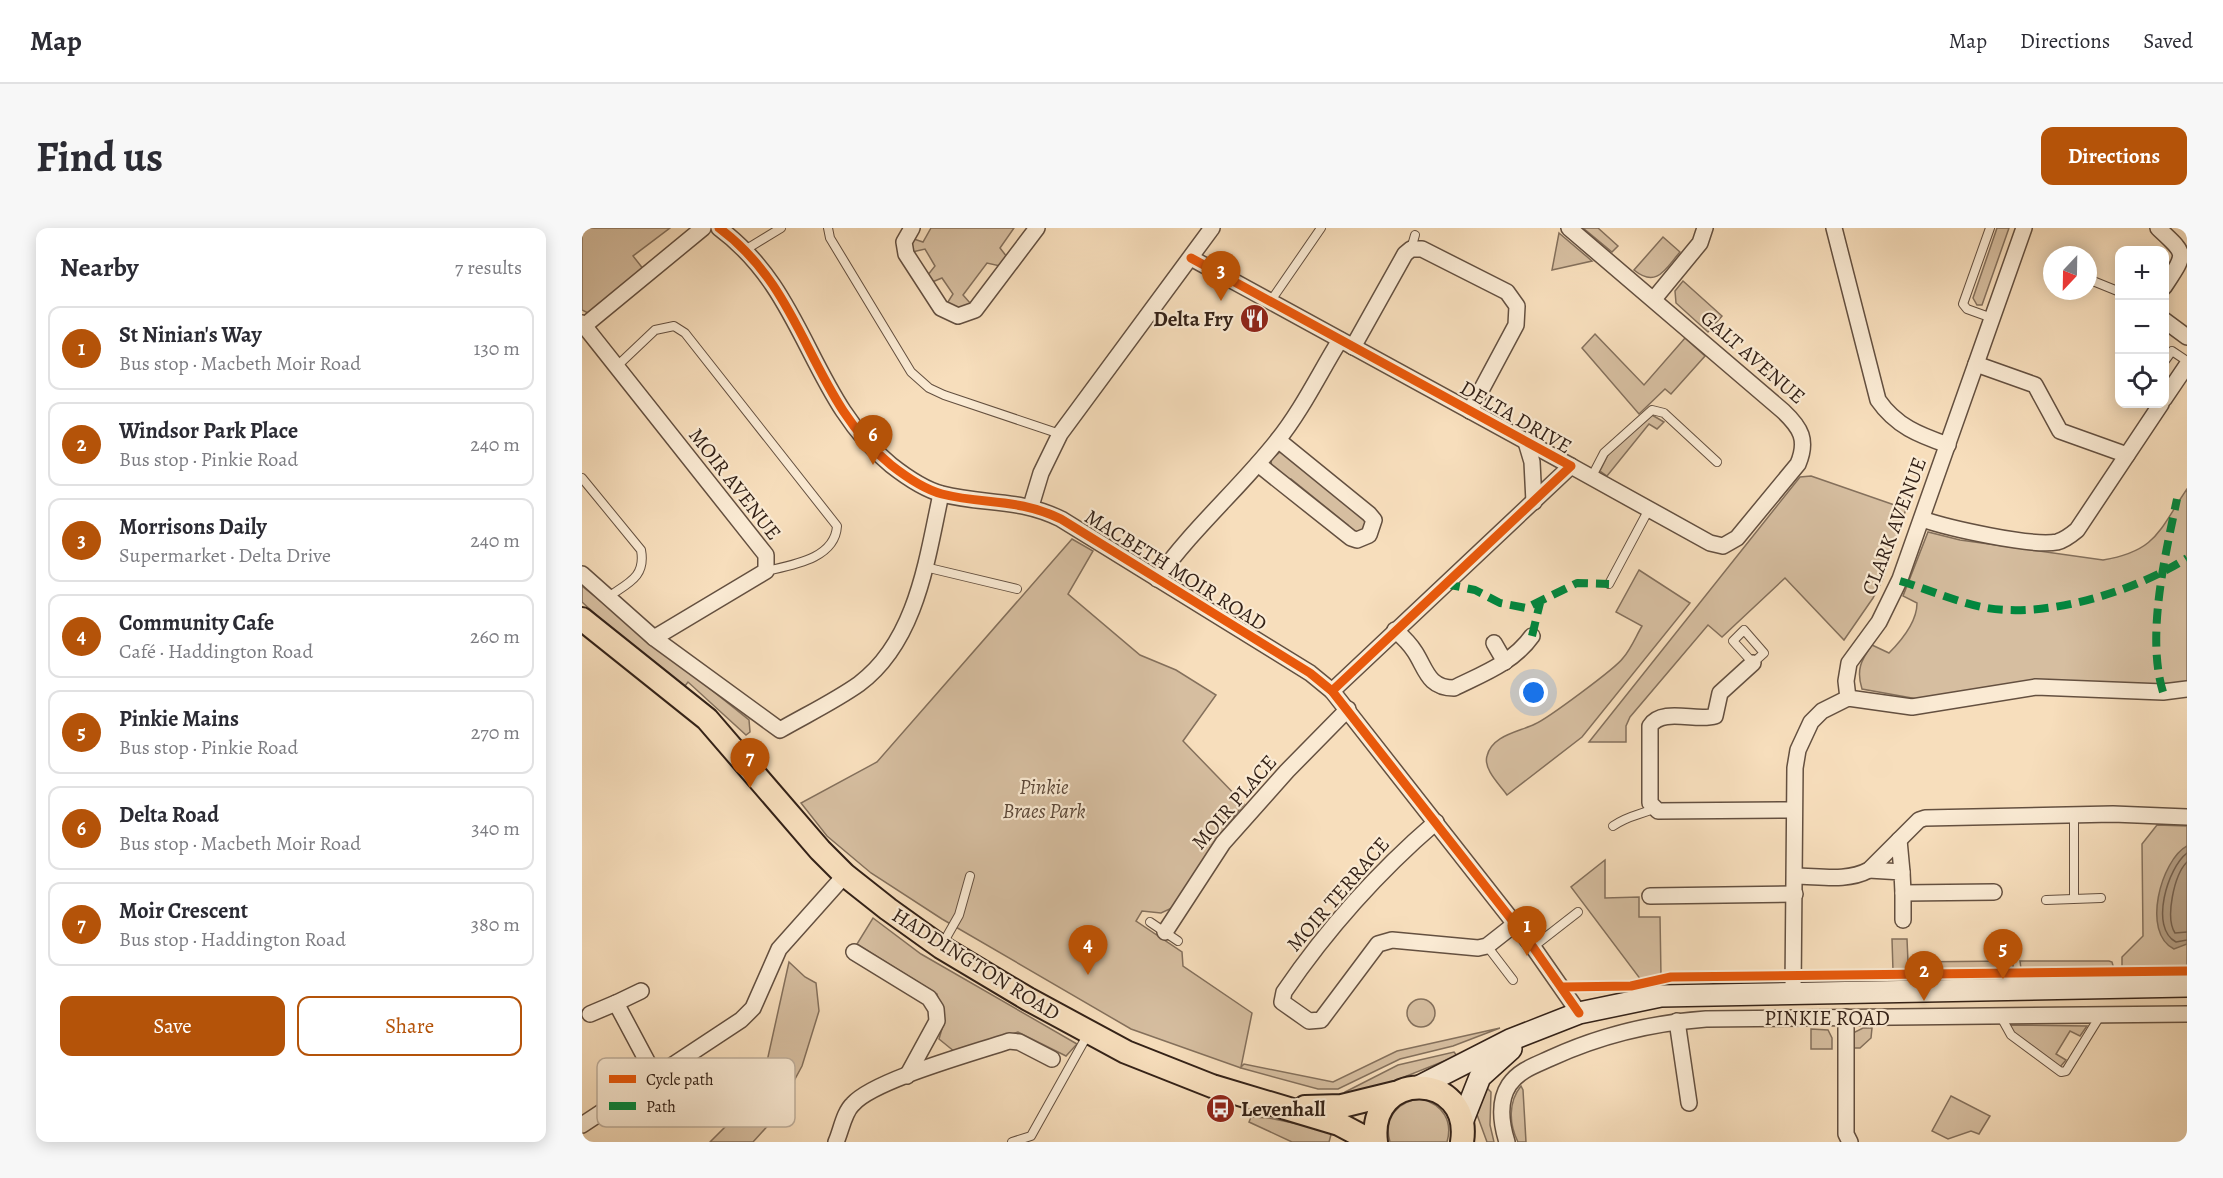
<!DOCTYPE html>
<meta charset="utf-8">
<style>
:root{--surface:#fff;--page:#f7f7f7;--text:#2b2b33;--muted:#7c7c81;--line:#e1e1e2;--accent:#b45309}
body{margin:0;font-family:Alegreya,serif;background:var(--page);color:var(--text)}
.controls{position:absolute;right:18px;top:18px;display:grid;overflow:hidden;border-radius:12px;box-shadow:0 3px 15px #0003}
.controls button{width:54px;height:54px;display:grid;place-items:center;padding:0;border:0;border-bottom:2px solid var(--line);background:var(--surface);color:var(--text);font:30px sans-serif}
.compass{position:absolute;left:1461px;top:18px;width:54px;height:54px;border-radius:50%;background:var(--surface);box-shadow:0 3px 15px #0003;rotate:202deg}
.you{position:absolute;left:952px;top:465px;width:21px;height:21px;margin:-15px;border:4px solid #fff;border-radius:50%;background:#1a73e8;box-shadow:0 0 0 9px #1a73e833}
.badge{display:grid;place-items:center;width:39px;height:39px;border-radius:50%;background:var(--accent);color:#fff;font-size:20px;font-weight:700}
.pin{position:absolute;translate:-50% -50px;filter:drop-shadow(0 2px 3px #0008)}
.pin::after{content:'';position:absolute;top:32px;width:21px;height:18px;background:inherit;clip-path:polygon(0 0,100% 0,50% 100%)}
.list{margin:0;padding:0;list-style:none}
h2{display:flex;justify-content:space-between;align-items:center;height:78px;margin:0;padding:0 24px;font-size:26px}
h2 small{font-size:20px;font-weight:400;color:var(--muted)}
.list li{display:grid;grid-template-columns:39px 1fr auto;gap:18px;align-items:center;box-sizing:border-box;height:84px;margin:0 12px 12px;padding:0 12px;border:2px solid var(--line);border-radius:12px}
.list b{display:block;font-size:22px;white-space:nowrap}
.list p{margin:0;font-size:20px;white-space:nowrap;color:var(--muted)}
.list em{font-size:20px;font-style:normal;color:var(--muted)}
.actions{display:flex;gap:12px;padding:18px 24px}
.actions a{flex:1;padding:14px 0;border:2px solid var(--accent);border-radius:12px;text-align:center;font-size:21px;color:var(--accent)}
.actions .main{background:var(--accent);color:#fff}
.icon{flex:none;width:33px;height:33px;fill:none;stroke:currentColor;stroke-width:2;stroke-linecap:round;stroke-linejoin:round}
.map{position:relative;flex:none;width:1605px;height:914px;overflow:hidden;border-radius:12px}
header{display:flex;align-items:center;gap:36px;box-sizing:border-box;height:84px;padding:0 30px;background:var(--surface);border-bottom:2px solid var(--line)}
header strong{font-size:28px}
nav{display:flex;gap:33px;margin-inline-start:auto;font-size:21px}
.intro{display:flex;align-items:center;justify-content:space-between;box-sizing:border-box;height:144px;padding:0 36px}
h1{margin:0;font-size:42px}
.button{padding:15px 27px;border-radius:12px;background:var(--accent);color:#fff;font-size:21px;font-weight:700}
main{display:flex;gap:36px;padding:0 36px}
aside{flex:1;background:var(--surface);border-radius:12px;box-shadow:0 3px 15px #0003}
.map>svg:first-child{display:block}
.green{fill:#d6bea0;stroke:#84705c;stroke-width:1.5}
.water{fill:#b49e84;stroke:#806c58;stroke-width:1.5}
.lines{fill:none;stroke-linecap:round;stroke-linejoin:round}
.shore{stroke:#74604e;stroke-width:1.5}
.service-casing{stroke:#645040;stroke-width:10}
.minor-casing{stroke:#645040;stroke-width:18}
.secondary-casing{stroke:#332117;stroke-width:24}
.primary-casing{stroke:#332117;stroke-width:26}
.service{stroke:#faead3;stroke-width:8}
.minor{stroke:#faead3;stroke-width:15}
.secondary{stroke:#faead3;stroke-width:21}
.primary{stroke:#f7debc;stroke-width:22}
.quiet{stroke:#00873e;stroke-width:8;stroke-dasharray:15 8;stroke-linecap:butt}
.cycleway-casing{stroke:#faead3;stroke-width:13}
.cycleway{stroke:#e8590c;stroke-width:9}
.labels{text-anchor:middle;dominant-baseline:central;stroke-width:4.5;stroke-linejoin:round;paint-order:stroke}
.poi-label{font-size:21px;font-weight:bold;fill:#332117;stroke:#faead3;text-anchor:end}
.street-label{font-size:21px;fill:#332117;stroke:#faead3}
.park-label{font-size:21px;font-style:italic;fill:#5c4839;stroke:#faead3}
.key{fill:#faead3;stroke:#beae9b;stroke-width:1.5}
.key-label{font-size:16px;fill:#332117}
</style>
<header>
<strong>Map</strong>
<nav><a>Map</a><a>Directions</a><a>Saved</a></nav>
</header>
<div class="intro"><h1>Find us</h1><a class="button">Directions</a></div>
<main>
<aside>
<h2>Nearby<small>7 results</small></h2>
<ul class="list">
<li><span class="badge">1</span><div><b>St Ninian's Way</b><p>Bus stop · Macbeth Moir Road</p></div><em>130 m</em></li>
<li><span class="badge">2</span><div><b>Windsor Park Place</b><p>Bus stop · Pinkie Road</p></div><em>240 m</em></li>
<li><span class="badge">3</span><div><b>Morrisons Daily</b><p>Supermarket · Delta Drive</p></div><em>240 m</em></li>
<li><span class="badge">4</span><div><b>Community Cafe</b><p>Café · Haddington Road</p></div><em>260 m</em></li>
<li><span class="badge">5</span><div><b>Pinkie Mains</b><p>Bus stop · Pinkie Road</p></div><em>270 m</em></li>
<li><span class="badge">6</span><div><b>Delta Road</b><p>Bus stop · Macbeth Moir Road</p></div><em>340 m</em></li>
<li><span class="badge">7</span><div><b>Moir Crescent</b><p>Bus stop · Haddington Road</p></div><em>380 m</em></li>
</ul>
<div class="actions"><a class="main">Save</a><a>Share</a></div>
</aside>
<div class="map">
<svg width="1605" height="914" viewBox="0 0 1605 914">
<rect width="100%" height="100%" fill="#f7debc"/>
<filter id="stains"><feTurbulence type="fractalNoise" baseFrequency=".00333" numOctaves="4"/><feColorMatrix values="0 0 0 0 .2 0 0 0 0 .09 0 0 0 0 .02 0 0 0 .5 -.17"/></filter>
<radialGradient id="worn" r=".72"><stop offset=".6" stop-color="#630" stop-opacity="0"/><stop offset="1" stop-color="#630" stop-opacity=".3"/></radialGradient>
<g class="green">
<polygon points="0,0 88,0 51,28 62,42 8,86 0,82"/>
<polygon points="349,0 432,0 418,20 425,29 418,38 405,35 381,67 389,76 381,81 364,77 371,66 360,50 350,54 345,48 353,38 343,21 330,24 329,10 341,14"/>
<polygon points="1001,0 1016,0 1036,18 1030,24"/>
<polygon points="1415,0 1427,0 1400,77 1395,77 1391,70"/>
<polygon points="977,5 1010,33 970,42"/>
<path d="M1081 9 1098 24C1084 40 1075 61 1052 42Z"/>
<polygon points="1101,53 1140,88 1126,104 1094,75 1093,63"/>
<polygon points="1013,106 1062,157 1103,110 1123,128 1089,166 1083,161 1057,186 1000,120"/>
<polygon points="1070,187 1082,194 1075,201 1067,196 1025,248 1018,243 1027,225"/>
<polygon points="699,223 785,292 783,301 775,305 766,303 766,297 709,251 703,251 690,241 689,232"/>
<polygon points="1229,248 1324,281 1300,353 1291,370 1262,412 1203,350 1140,409 1126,397 1048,489 1044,498 1044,514 1007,514 1218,249"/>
<path d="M1605 261V454L1576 456 1447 453 1341 472 1280 461C1274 442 1279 432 1290 417L1307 425C1320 412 1335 394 1335 375L1321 368 1346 304 1378 312 1521 332C1575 323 1577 302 1605 261Z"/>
<polygon points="490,311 511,323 486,366 558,427 594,442 634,467 601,513 662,576 635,610 590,680 579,685 560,683 554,693 600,724 601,738 670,785 659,839 662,836 751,854 815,823 918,800 871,818 818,831 756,861 736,861 659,840 549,801 360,691 289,645 245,608 219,575 295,534"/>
<path d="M1057 342 1108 375 1000 509 925 567C918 557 901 541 905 528 910 507 937 504 953 496 965 491 1034 440 1041 430 1049 421 1054 408 1060 398L1034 384Z"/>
<polygon points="0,358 167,492 168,504 164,507 106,454 103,458 47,417 0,374"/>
<polygon points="1575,597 1605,598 1605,740 1540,740 1540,729 1561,708 1560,616"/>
<polygon points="1023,632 1023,670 1057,669 1057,689 1078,689 1079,748 1059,752 989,659"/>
<polygon points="291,690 339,726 495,816 484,828 436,804 373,824 357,811 362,794 355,766 275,716"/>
<polygon points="1310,711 1325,711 1326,734 1427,733 1431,735 1431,742 1311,743"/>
<polygon points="1438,733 1527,733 1530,734 1532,741 1439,741"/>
<polygon points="207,734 223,749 234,755 237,783 220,838 191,892 171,914 128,914 167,875 184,838"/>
<circle cx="839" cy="785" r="14"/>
<polygon points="1425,797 1505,798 1498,808 1488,803 1474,826 1484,832 1478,839 1431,806"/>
<polygon points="1281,800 1290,800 1289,810 1278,820 1266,820 1271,805"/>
<polygon points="1229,801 1246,802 1250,810 1250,821 1229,821"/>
<polygon points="872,824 875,828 777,867 763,870 763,864 816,837"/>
<polygon points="901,856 909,864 908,897 912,914 905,914 894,884"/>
<path d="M939 858 941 862 944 914H936C927 896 926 874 939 858Z"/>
<polygon points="1369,868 1408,888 1397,906 1389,903 1366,911 1350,903"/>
<path d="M840 871C861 877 871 893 865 914H808C801 890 816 872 840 871Z"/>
<polygon points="669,889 687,890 750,903 747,914 710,914 667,894"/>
</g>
<path class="water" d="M1605 618V716L1592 721C1559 705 1579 632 1605 618Z"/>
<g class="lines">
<g class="shore">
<path d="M1605 625C1586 639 1567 700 1594 714L1605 712"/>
<path d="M1605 634C1592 647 1583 690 1593 705L1605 704"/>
</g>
<defs>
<g id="service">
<polyline points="246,0 248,10 329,144 347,160 362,167 478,206"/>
<polyline points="1408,0 1381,76 1385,81 1410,90"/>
<polyline points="829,21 833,7"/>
<polyline points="163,22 199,0"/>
<polyline points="1506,51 1538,64"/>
<polyline points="688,74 739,0"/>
<polyline points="1582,134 1590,123 1605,133"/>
<path d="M34 139 73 102 92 98 103 105 255 298C253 331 210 337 184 343"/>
<path d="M0 250 59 322C64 349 46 355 26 369"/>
<polyline points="1009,250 1022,225 1070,182 1082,185 1135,234"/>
<polyline points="343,339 435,361"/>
<polyline points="1027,356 1067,281"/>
<polygon points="1162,402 1182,425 1171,435 1151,413"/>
<polyline points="1492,587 1492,670"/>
<path d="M1031 598C1047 587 1055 588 1071 581"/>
<polyline points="1464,672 1519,670"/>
<polyline points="568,694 596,713"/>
<polyline points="360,717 377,687 388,648"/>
<polyline points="905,718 931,752"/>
<polyline points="951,719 996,684"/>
<polyline points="1419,789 1429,807 1479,844 1484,843 1518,788"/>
<polyline points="430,914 449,908 506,806"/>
</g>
<g id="minor">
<path d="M137 0C225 65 227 170 309 237 323 248 341 261 360 266 403 277 436 270 479 291L728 445 750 463 951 719 997 785"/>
<polyline points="330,0 322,14 324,26 359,80 376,88 393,82 455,0"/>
<path d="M987 0 1201 183C1219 200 1226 212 1216 236L1155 310 1141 318 1128 315 989 238"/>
<path d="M1252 0 1296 172C1314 198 1337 207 1366 217"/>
<path d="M1576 0C1605 27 1605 24 1582 59"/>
<polyline points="609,30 989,238 750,463"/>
<polyline points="1072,71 1118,15 1123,0"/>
<polyline points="1582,92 1605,109"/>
<polyline points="0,95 184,327 184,343 72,410"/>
<polyline points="2,98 121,0"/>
<polyline points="771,119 823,26 829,21 840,21 925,64 935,78 934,97 888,183"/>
<polyline points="1394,136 1453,157 1478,203 1545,227"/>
<polyline points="1582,171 1605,137"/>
<polyline points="944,214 950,234 952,274"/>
<polyline points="676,236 769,310 775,312 787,307 792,292 787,286 696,212"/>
<polyline points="449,278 459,245 478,206 630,0"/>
<path d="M1340 291C1366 300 1450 319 1475 314 1483 312 1489 307 1495 302L1579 176"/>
<path d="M0 346 72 410 198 502C224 487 253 473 277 456 335 413 345 330 359 266"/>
<path d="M575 351C610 301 657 261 695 213 720 182 737 146 758 112"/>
<path d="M813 402C821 409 828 416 833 424 844 441 846 460 872 460 900 446 931 435 950 408"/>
<polyline points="912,415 923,434"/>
<path d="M1171 435 1138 465 1133 488C1115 494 1080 479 1068 498V575L1076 583 1212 582"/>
<polyline points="1266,470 1264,453 1267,435 1297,394 1318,351 1442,0"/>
<path d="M854 594C796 644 745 701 702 764L700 774 727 793 739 792 796 716 810 712 896 720 905 718 933 696"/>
<polyline points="1317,612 1320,644"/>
<polyline points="1287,642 1320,644 1321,665 1412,664"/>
<path d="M1213 648C1237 648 1265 654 1287 642L1337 592 1343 590 1531 586 1605 589"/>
<polyline points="1321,665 1321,692"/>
<polyline points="1068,668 1213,666"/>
<polyline points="583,704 641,615 705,543 766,481"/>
<polyline points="272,724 347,770 354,781 355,793 325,848"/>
<polyline points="59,763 34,775 74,850"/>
<polyline points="1211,764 1213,540 1216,522 1229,494 1240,483 1266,470 1330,479 1454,459 1581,464 1605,461"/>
<polyline points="8,786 34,775"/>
<polyline points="1264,789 1264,906 1268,914"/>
<polyline points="1095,793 1107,875"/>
<polyline points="0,897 159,792 171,780 197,721 263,647"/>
<path d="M254 914C259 903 262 884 271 876 292 852 392 825 427 813L437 814 470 831"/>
<path d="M925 914C919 895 916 874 927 857 937 842 954 837 969 830 1019 807 1069 795 1124 791L1605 786"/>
</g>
<g id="secondary">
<polyline points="836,859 928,812 997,785 1079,768 1605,758"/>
<polyline points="881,892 898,849 929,821"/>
</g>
<g id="primary">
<polyline points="0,391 125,491 238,622 263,647 306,681 359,719 446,771 544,824 630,858 757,896 791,914"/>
<polyline points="723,879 760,878 813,865"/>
<path d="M794 914C785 840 891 843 880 914"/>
</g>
</defs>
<use href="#service" class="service-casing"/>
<use href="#minor" class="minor-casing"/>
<use href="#secondary" class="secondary-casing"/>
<use href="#primary" class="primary-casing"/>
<use href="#service" class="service"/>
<use href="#minor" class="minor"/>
<use href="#secondary" class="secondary"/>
<use href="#primary" class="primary"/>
<g class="quiet">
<path d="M1318 353C1345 361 1372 373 1400 379 1462 392 1554 363 1605 330"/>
<polyline points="863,356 893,362 918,375 944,380 995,355 1027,356"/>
<polyline points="950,408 958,375"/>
<path d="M1581 464C1564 408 1583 328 1595 271"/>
</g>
<defs>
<g id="cycleway">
<path d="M137 0C225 65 227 170 309 237 323 248 341 261 360 266 403 277 436 270 479 291L728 445 750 463 951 719 997 785"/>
<polyline points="609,30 989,238 750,463"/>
<polyline points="981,759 1049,758 1089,749 1605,743"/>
</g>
</defs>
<use href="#cycleway" class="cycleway-casing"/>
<use href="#cycleway" class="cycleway"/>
</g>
<defs>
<symbol id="restaurant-disc" viewBox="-11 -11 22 22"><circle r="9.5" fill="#8f2418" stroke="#faead3"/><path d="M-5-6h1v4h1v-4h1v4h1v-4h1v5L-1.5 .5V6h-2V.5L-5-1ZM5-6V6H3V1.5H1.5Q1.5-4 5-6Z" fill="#fff"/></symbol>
<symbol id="bus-disc" viewBox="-11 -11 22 22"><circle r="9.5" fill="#8f2418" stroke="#faead3"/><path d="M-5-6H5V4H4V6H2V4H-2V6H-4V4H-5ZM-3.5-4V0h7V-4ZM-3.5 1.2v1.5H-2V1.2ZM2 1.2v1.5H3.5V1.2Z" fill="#fff"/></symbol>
</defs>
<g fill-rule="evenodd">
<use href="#restaurant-disc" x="656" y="74" width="33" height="33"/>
<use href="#bus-disc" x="622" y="864" width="33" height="33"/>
</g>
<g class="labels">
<g class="poi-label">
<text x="651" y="91">Delta Fry</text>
<text x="659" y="881" text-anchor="start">Levenhall</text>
</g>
<g class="street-label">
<text transform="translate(1171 129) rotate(41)">GALT AVENUE</text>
<text transform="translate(934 189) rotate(30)">DELTA DRIVE</text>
<text transform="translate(153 256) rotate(52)">MOIR AVENUE</text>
<text transform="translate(1312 298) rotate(-69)">CLARK AVENUE</text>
<text transform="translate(594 342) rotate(32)">MACBETH MOIR ROAD</text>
<text transform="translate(652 574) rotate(-49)">MOIR PLACE</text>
<text transform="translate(756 666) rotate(-49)">MOIR TERRACE</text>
<text transform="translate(394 736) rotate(32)">HADDINGTON ROAD</text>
<text x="1245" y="790">PINKIE ROAD</text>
</g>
<g class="park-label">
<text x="462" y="559">Pinkie<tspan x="462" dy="24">Braes Park</tspan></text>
</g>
</g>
<rect x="15" y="830" width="198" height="69" rx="9" class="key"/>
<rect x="27" y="847" width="27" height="8" fill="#e8590c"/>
<rect x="27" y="874" width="27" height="8" fill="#00873e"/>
<g class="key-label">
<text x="64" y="857">Cycle path</text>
<text x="64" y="884">Path</text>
</g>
<rect width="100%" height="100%" filter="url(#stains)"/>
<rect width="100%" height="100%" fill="url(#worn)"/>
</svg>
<div class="controls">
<button>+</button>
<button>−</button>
<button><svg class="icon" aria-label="locate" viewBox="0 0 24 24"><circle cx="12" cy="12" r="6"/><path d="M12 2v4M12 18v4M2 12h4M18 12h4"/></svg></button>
</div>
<svg class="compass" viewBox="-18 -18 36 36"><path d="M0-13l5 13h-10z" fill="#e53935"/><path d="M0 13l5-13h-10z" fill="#7c7c81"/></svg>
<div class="you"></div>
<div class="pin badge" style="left:945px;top:728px">1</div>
<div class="pin badge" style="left:1342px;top:773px">2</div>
<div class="pin badge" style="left:639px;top:73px">3</div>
<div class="pin badge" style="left:506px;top:747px">4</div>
<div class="pin badge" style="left:1421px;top:751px">5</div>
<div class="pin badge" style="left:291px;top:237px">6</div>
<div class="pin badge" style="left:168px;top:560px">7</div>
</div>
</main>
